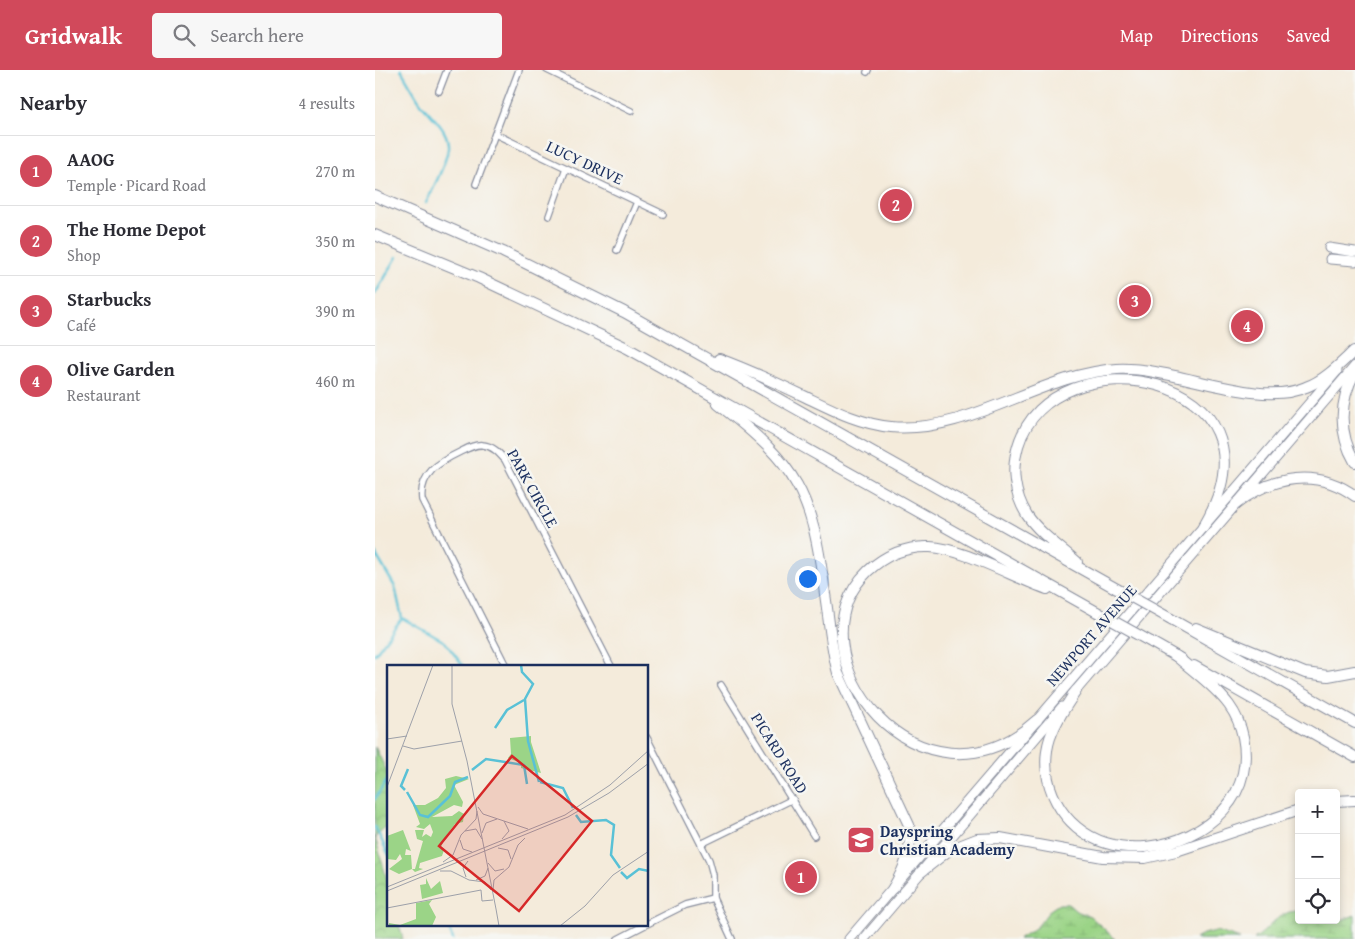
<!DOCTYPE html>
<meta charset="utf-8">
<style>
:root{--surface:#fff;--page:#f7f7f7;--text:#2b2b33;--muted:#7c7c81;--line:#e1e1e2;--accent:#d1495b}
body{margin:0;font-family:"Gentium Book Plus",serif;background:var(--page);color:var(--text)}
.controls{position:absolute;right:15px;bottom:15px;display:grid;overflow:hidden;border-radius:5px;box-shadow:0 2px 8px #0003}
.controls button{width:45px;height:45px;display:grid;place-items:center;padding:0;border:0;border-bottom:1px solid var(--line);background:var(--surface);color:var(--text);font:25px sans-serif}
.you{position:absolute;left:432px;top:508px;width:18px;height:18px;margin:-12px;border:4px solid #fff;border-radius:50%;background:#1a73e8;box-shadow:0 0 0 8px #1a73e833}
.badge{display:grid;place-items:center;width:32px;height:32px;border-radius:50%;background:var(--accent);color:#fff;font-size:16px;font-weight:700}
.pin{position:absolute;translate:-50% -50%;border:2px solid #fff;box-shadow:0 1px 5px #0006}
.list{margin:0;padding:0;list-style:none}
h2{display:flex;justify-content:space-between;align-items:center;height:65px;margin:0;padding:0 20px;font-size:21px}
h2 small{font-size:16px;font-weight:400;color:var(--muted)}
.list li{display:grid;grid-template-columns:32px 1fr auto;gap:15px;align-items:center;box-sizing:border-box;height:70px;padding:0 20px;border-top:1px solid var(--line)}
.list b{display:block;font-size:19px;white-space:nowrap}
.list p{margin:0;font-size:16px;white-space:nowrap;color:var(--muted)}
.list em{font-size:16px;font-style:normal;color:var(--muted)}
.icon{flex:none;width:28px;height:28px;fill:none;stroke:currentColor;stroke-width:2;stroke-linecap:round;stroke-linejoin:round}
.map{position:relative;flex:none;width:980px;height:869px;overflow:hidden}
header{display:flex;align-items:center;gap:30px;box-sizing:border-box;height:70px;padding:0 25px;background:var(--accent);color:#fff}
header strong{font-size:24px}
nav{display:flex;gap:28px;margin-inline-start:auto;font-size:18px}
.search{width:350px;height:45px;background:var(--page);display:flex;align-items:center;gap:12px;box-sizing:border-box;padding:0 18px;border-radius:5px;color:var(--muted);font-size:19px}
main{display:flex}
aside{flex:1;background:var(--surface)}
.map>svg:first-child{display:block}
.wetland{fill:url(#wetland-marsh);stroke:#5b8272}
.park{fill:url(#park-crowns);stroke:#5b8272}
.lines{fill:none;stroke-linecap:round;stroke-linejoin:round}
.stream{stroke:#59c1d6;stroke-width:2.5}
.minor-casing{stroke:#888d9c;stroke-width:8}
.primary-casing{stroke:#888d9c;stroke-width:11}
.motorway-casing{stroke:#888d9c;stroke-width:12}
.minor{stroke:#fff;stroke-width:5.5}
.primary{stroke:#fff;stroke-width:9}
.motorway{stroke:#fff;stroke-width:10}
.motorway-bridge-casing{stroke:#888d9c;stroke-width:12;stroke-linecap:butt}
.motorway-bridge{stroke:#fff;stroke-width:10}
.labels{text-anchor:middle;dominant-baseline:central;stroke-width:5;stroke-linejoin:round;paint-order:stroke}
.street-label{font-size:16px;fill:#1b2f5e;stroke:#f6f6f2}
.poi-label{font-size:16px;font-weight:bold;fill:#1b2f5e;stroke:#f6f6f2;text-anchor:start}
.inset-river{fill:none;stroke:#59c1d6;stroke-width:2.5}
.inset-road{fill:none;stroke:#9da0a9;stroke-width:1}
.view{fill:#d62828;fill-opacity:0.15;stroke:#d62828;stroke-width:2.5}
.inset-edge{fill:none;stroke:#1b2f5e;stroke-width:2.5}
</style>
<header>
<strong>Gridwalk</strong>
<div class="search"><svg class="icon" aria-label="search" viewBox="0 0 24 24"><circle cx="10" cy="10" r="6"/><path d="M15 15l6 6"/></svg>Search here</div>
<nav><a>Map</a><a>Directions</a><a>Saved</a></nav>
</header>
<main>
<aside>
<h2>Nearby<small>4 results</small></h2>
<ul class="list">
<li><span class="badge">1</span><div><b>AAOG</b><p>Temple · Picard Road</p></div><em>270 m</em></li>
<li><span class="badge">2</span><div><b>The Home Depot</b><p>Shop</p></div><em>350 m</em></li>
<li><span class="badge">3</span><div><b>Starbucks</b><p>Café</p></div><em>390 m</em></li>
<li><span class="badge">4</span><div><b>Olive Garden</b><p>Restaurant</p></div><em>460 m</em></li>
</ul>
</aside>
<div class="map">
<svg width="980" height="869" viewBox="0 0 980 869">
<defs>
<pattern id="wetland-marsh" width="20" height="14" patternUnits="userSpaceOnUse" patternTransform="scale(1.25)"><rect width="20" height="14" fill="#9bd487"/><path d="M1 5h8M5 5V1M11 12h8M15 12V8" fill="none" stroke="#85b677"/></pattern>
<pattern id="park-crowns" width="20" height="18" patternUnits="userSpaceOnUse" patternTransform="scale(1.25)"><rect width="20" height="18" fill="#9bd487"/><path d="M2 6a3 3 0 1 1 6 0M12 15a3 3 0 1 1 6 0" fill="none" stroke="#85b677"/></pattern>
</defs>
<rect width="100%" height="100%" fill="#f6f6f2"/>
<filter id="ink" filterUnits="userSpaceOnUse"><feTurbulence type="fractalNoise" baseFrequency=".02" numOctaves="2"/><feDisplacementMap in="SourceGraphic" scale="10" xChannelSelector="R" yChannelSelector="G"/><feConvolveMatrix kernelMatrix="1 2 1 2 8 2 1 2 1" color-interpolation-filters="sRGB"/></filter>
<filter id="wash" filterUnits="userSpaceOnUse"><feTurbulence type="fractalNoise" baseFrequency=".0096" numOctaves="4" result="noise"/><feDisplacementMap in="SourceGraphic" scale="20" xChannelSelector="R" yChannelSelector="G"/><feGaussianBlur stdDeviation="1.12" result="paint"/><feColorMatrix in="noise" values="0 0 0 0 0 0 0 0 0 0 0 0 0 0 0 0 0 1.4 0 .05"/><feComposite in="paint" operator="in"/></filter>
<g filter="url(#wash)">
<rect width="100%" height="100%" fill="#f4ebdb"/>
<g class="wetland">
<polygon points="684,834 693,834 701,841 715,846 740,869 643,869 662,857 675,840"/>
<path d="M920 841 924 842V850L964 851 980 845V869H879C894 860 901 843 920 841Z"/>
<polygon points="841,861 865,869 820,869 828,864"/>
</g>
<polygon class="park" points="0,677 14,706 14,755 0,767 14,817 14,855 24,855 28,869 0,869"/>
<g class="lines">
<g class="stream">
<path d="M26 0C33 11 39 23 46 33 56 47 75 60 73 79 70 97 59 116 51 133"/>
<polyline points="0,224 22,187"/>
<polyline points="0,483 20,517 27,548 0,584"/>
<polyline points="27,548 70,572 88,596"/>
<polyline points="0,729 14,707"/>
<polyline points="0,757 14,785"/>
<polyline points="72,855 78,869"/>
</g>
</g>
</g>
<g filter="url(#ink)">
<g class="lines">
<defs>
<g id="minor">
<polyline points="172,0 256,41"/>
<polyline points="492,2 493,0"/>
<polyline points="64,21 72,0"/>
<polyline points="120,64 288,144"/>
<polyline points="101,114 144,0"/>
<polyline points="174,146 191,98"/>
<polyline points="242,180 262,132"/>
<path d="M131 596 47 430C44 404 64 392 85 382 93 378 100 374 108 375 118 376 124 383 130 390L236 596"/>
<polyline points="346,615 439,766"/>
<polyline points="272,668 334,790 338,805 338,828 357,869"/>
<polyline points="326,774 418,729"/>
<polyline points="272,854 310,835 338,828"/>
<polyline points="243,869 270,855"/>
</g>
<g id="primary">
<polyline points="954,178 980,182"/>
<polyline points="955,189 980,191"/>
<polyline points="697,625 980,296"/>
<polyline points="474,869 962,301"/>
<polyline points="489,869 687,637"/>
</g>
<g id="motorway">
<polyline points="0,126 128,182 249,242 742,519"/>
<polyline points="0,165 104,208 252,278 722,542"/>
<path d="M344 289C374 300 402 313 431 327 458 340 485 354 516 357 595 364 664 304 742 299 799 296 881 339 931 317 950 310 965 294 979 281"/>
<path d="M980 302C964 331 963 363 980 392"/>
<path d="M343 334C424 397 437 423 450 524 454 550 456 577 463 603L534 755C538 778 530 798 518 818"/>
<path d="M861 434C897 406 942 398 980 426"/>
<path d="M702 492C685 477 665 464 652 445 639 424 636 399 643 376 677 261 920 302 828 457"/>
<polyline points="796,549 980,653"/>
<polyline points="821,558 930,603 953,606 980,601"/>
<polyline points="776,572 806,589"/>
<polyline points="819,596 980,687"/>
<path d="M701 621C691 636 681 651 675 668 661 711 687 760 731 773 783 789 856 759 868 703 873 680 868 654 854 635 840 616 818 601 801 586"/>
<path d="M662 650C547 755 408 584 493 501 510 485 532 476 555 477 587 478 640 508 672 519"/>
<polyline points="961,731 980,730"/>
<polyline points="546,802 574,780 602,769 625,768 728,787 770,788 801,781 924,740"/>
</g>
</defs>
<use href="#minor" class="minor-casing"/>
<use href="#primary" class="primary-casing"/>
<use href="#motorway" class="motorway-casing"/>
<use href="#minor" class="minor"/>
<use href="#primary" class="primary"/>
<use href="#motorway" class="motorway"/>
<defs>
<g id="motorway-bridge">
<polyline points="742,519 796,549"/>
<polyline points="722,542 776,572"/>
</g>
</defs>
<use href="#motorway-bridge" class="motorway-bridge-casing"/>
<use href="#motorway-bridge" class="motorway-bridge"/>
</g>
</g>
<defs>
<symbol id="school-square" viewBox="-11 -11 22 22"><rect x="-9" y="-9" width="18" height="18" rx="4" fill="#d1495b" stroke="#f6f6f2"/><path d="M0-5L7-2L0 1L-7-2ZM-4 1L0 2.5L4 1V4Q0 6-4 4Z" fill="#fff"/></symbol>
</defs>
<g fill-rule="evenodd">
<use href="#school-square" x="470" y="754" width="32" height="32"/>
</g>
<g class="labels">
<g class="street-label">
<text transform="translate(210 92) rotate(25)">LUCY DRIVE</text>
<text transform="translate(158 418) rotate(61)">PARK CIRCLE</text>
<text transform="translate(716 565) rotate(-49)">NEWPORT AVENUE</text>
<text transform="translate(405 683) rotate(58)">PICARD ROAD</text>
</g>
<g class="poi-label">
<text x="505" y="761">Dayspring<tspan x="505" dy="18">Christian Academy</tspan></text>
</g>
</g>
<g transform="translate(12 595)">
<rect width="261" height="261" fill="#f4ebdb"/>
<path d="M69 111 82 114 67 120 76 137 75 142 67 140 45 152 65 151 72 146 77 149 76 157 68 159 59 171 54 182 57 185 55 191 33 198 32 203 36 204 28 207 25 204 12 209 2 204 15 194 13 189 9 195 0 194V171L16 165 24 186 19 184 18 190H24L25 204H28L36 176 30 174 28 165H37L35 172 39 169 44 172 46 167 43 159 37 164 29 162 33 159 26 140H38L51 133 59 123 58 114ZM39 213 44 224 53 216 56 228 35 234 33 220 39 219ZM45 235 42 239 49 252 45 261H2V258L13 260 29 254V238Z" fill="#9bd487"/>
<path d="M144 71V77L154 108 134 103V98L121 93 124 89 123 73Z" fill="#9bd487"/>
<path class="inset-river" d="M134 0 135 7 146 19 138 34 141 76 152 117M108 63 120 45 137 35M85 105 99 94 137 100 140 119M153 117 176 123 186 143M18 125 14 121 21 104M20 127 33 150 41 152 63 131 68 117 81 112M189 150 194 157 219 155 227 160 224 190 233 203M234 207 240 213 252 204 262 206"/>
<path class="inset-road" d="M65 0V39L80 96 109 244M0 74 20 71M16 81 27 84 75 76M0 122 46 0M91 142 96 149 141 164M78 166 89 164 95 174M95 168 99 158 110 154M115 174 122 166 117 156M73 175 76 184 85 187M111 183 121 185 124 194M56 197 66 190 74 170 89 154 90 146M101 198 108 206 117 204M53 206H64L82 215 98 217 104 225M79 212 76 203 81 196M89 215 98 211 101 203M0 222 178 150 223 120 262 85M106 225 107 215 122 202 131 180 138 173M0 226 181 152 222 128 262 98M0 243 94 225 95 236 106 235M109 244 112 261M173 261 198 241 226 210 262 186"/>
<path class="view" d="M125 91 205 156 132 246 52 181Z"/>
<rect width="261" height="261" class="inset-edge"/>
</g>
</svg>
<div class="controls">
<button>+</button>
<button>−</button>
<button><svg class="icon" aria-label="locate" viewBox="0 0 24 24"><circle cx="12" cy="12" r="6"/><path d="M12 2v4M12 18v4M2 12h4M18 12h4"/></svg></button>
</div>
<div class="you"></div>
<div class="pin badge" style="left:426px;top:807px">1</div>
<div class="pin badge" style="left:521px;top:135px">2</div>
<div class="pin badge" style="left:760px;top:231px">3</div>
<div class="pin badge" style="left:872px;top:256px">4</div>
</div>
</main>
